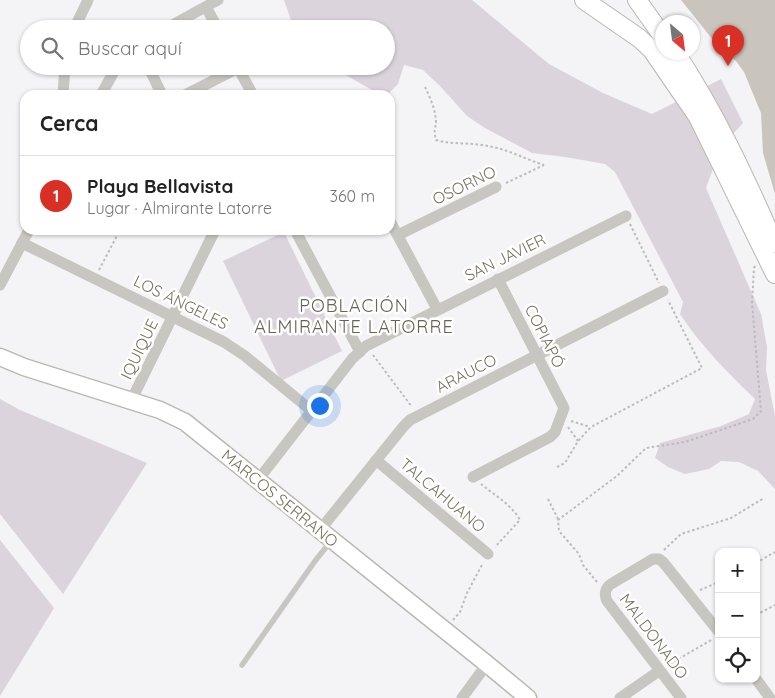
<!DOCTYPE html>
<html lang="es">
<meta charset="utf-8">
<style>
:root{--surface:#fff;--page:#f6f6f6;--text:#222;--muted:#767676;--line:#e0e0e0;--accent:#d93025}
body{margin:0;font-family:Quicksand,sans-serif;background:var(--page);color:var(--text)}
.controls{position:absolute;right:15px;bottom:15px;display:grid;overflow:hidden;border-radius:10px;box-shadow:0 1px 4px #0004}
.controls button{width:45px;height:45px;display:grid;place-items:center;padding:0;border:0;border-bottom:1px solid var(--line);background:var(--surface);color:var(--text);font:25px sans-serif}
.compass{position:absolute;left:655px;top:15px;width:45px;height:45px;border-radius:50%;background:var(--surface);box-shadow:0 1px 4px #0004;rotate:152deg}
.you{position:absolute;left:319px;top:405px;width:18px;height:18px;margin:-12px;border:4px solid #fff;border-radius:50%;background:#1a73e8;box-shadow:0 0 0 8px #1a73e833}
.badge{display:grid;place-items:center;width:32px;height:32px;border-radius:50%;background:var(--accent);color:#fff;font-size:16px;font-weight:700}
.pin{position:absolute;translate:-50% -41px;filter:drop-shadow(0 1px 2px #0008)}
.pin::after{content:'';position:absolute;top:26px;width:18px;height:15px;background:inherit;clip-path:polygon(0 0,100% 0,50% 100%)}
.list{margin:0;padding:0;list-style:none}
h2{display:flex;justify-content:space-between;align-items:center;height:65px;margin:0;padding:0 20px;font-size:21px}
h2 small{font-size:16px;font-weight:400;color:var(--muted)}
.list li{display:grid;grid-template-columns:32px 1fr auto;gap:15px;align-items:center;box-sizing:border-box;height:80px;padding:0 20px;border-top:1px solid var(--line)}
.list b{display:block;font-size:19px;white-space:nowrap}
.list p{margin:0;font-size:16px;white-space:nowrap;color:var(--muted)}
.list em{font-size:16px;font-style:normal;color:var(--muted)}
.icon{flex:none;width:28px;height:28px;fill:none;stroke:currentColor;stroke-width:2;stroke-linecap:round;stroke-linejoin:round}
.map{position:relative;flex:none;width:775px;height:698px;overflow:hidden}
.search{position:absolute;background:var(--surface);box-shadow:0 1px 4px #0004;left:20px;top:20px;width:375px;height:55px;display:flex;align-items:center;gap:12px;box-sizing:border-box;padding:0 18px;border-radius:28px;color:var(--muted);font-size:19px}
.panel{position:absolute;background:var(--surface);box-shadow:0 1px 4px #0004;left:20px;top:90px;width:375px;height:145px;border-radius:15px}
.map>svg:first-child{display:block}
.green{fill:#dcd4dd}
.water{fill:#c9c5bc}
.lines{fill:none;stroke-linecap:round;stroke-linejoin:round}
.secondary-casing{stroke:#bab8b0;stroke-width:19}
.primary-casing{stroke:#b9b8b1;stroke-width:20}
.path{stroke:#bdbcb8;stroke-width:2;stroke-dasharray:2.5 2.5;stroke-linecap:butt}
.lane{stroke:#c7c6c0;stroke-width:5.5}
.street{stroke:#c7c6c0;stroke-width:11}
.secondary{stroke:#fff;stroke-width:16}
.primary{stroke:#fff;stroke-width:18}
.labels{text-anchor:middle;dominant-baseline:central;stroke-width:5;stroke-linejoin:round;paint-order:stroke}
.street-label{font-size:16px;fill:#77735e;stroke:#fff}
.neighbourhood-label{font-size:18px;letter-spacing:1px;fill:#676455;stroke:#fff}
</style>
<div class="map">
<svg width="775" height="698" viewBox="0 0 775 698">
<rect width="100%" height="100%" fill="#f4f3f6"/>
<g class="green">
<path d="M284 0H472L549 64 603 93 652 114 721 79 743 123 721 147 706 188 761 314 767 347 766 370 775 416V489L758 471 739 462 721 461 709 469 685 474 668 467 655 458 660 443 721 426 749 414 755 399C727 372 701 346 680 314L683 302 615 172 605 164 565 157 532 153 485 128 467 116 440 86 423 70 404 65 398 84 387 95 372 90 330 66H386V29H294Z"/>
<polygon points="284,232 342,351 281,381 223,261"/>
<polygon points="0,399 20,410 147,463 63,594 0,514"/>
<polygon points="0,540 54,608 0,696"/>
</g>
<polygon class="water" points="681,0 775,0 775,194 763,153 761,113 744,72 736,61 713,40"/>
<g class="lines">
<defs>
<polyline id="secondary" points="0,357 24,367 160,410 185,422 487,664 528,698"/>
<g id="primary">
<polyline points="584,0 639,38 652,50 698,117 775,274"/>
<polyline points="637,0 662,35"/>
<path d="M675 52C715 112 745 177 774 243"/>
</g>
</defs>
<use href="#secondary" class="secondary-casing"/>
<use href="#primary" class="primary-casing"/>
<g class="path">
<path d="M425 87C430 97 435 109 436 120 436 129 433 129 436 140 453 145 470 142 488 146 507 149 525 159 544 165"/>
<polyline points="506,183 544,165"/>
<polyline points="630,224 659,283"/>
<polyline points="309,235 318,230"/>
<polyline points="99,270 120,230"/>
<polyline points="373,355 412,407"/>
<polyline points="571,421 590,427"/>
<polyline points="568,427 578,441"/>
<polyline points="557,467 565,463 578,441 591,427 702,368 668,300"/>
<path d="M481 484C494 495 511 504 520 520L495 547"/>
<polyline points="548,499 558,519"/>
<polyline points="664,550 681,534 731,518 764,498"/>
<polyline points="756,563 775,552"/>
<polyline points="597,582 583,565 579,554 559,531 558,520 617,476 646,448 685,442 753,419 761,411 752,303 754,268 755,266"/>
<polyline points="700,590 719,582"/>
<polyline points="756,615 775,605"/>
<polyline points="453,620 460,612 467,593 483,563"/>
<polyline points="670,664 713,639"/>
</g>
<polyline class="lane" points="242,665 315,561 331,541"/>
<g class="street">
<polyline points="206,7 218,29"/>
<polyline points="74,29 88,0"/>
<polyline points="165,29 218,0"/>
<polyline points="148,66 162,95"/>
<polyline points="237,66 253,95"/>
<polyline points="63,95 65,66"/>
<polyline points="101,95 117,66"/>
<polyline points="185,95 238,68"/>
<polyline points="390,221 437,309"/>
<polyline points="295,230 360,352"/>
<polyline points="398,235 496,187"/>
<polyline points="22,243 224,342 245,356 312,411"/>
<polyline points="0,285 29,230"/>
<polyline points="131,401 215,230"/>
<polyline points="376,460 488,554"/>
<polyline points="473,477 550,437 555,432 564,408 498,279"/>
<polyline points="258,480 352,359 366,346 626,216"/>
<polyline points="320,530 403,427 410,420 663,291"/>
<polyline points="756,679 770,698"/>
<polyline points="462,698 487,664"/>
<polyline points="620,698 659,671"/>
<path d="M681 698 607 601C604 594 605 588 611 584L653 559H659L663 562 719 632"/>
</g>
<use href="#secondary" class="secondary"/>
<use href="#primary" class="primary"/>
</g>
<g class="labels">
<g class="street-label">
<text transform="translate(464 185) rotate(-26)">OSORNO</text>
<text transform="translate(505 257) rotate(-26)">SAN JAVIER</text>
<text transform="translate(181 302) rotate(26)">LOS ÁNGELES</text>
<text transform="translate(545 336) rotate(63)">COPIAPÓ</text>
<text transform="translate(139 349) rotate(-64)">IQUIQUE</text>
<text transform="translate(466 373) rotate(-27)">ARAUCO</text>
<text transform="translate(443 495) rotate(40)">TALCAHUANO</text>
<text transform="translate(280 498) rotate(39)">MARCOS SERRANO</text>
<text transform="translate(654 636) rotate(53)">MALDONADO</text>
</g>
<g class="neighbourhood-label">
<text x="354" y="305">POBLACIÓN<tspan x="354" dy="21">ALMIRANTE LATORRE</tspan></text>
</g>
</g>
</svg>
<div class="controls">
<button>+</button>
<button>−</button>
<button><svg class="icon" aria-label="locate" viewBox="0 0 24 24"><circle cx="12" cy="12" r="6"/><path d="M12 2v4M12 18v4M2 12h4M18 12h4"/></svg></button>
</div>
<svg class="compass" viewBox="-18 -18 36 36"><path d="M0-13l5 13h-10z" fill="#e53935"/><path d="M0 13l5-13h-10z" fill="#767676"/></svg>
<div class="you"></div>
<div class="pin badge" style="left:728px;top:66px">1</div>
<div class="search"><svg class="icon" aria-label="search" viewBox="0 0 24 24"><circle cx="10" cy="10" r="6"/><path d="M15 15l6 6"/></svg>Buscar aquí</div>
<section class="panel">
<h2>Cerca<small></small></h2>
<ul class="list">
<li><span class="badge">1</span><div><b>Playa Bellavista</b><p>Lugar · Almirante Latorre</p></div><em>360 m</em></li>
</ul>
</section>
</div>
